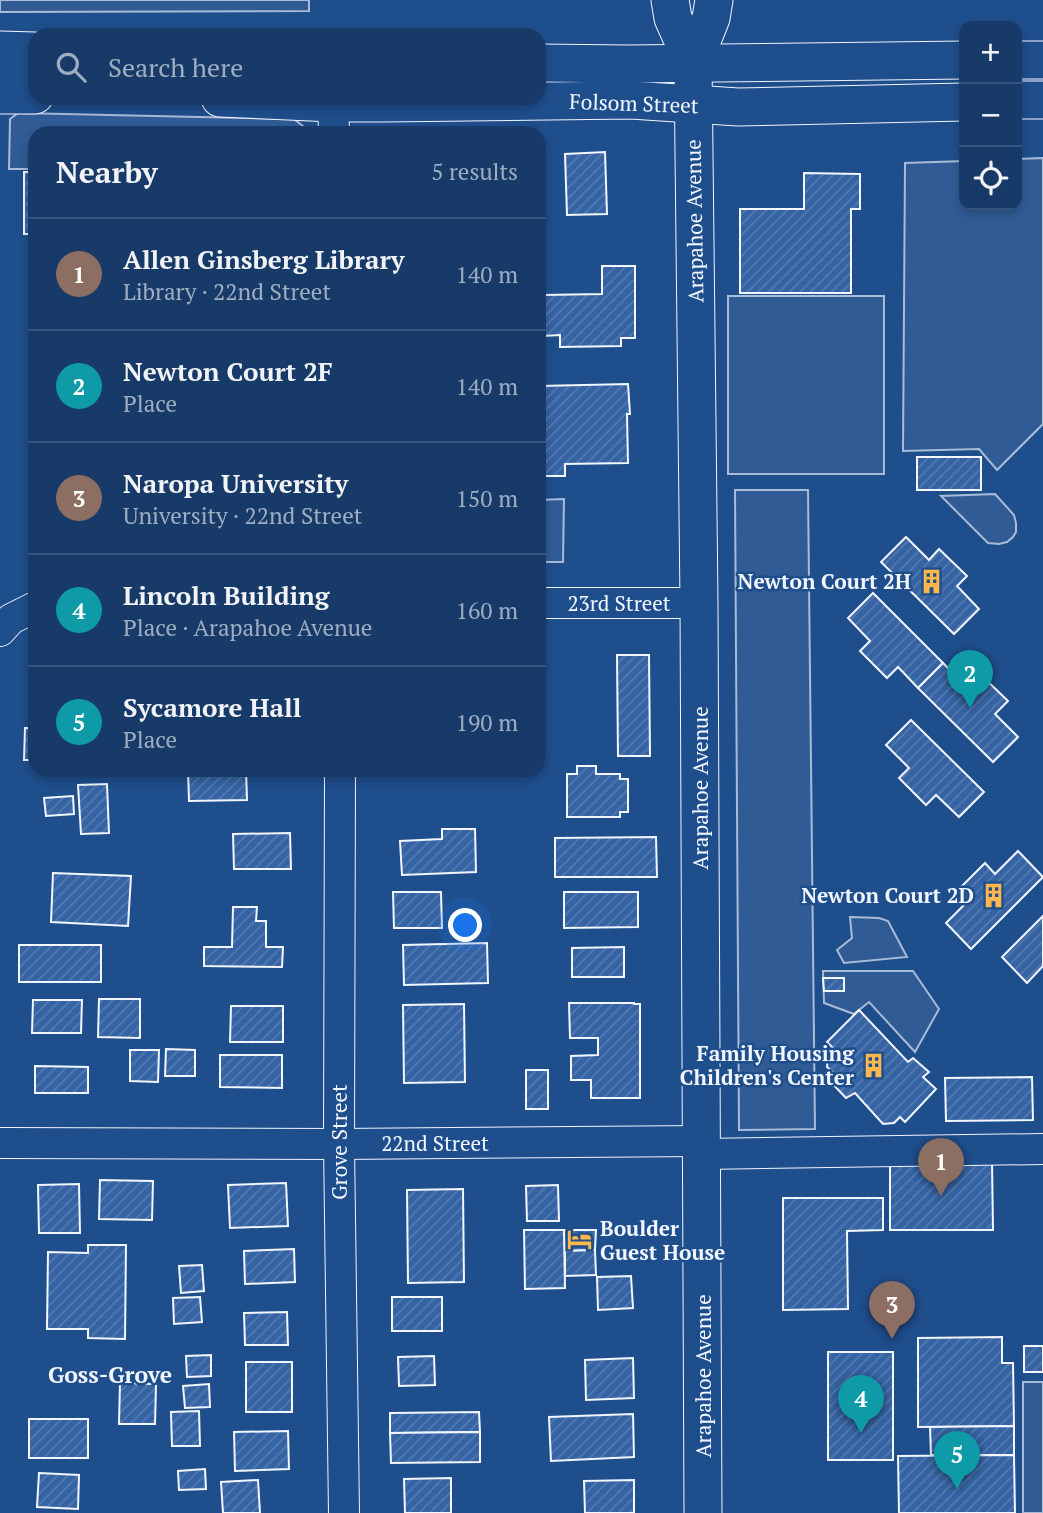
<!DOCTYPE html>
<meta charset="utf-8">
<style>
:root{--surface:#173a69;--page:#20416f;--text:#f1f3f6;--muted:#9eadc0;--line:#36547d;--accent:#ffb74d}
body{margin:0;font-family:"PT Serif",serif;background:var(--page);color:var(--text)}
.controls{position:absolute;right:21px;top:21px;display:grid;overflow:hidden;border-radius:14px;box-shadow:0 4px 10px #0003}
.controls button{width:63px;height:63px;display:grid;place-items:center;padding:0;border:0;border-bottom:2px solid var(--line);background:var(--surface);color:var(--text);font:35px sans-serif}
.you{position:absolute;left:466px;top:926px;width:24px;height:24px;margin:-18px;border:5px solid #fff;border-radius:50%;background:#1a73e8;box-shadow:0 0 0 10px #1a73e833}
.badge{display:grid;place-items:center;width:46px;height:46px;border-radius:50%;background:var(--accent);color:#fff;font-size:23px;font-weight:700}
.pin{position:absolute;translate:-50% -58px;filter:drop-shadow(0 2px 4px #0008)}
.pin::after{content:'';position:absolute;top:37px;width:24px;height:21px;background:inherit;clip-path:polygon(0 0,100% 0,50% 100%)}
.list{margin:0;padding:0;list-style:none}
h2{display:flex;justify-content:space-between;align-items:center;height:91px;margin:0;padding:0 28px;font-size:30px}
h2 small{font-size:23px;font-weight:400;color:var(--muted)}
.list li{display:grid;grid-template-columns:46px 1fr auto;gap:21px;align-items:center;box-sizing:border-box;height:112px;padding:0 28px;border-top:2px solid var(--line)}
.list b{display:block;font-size:26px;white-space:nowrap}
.list p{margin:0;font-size:23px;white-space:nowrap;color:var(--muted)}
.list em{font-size:23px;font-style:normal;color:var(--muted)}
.icon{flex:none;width:38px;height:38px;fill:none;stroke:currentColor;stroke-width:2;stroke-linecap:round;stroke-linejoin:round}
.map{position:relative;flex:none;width:1043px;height:1513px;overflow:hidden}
.search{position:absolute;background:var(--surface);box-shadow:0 4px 10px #0003;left:28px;top:28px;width:518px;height:77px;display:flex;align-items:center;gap:18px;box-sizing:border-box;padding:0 24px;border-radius:21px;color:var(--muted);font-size:26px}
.panel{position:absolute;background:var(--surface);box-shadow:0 4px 10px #0003;left:28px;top:126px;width:518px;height:651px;border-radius:21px}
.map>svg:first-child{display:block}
.built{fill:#305b95;stroke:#a8bbd7;stroke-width:2}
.building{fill:url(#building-hatch);stroke:#f2f6ff;stroke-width:2}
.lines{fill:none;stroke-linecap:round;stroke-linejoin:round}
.minor-casing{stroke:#f2f6ff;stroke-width:32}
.major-casing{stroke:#f2f6ff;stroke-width:39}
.minor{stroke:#1f4e8c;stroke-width:30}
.major{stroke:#1f4e8c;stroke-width:37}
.labels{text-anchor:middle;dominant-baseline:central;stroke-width:5;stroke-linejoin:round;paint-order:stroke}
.street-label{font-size:21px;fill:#f2f6ff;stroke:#1f4e8c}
.poi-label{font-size:21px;font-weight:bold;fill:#f2f6ff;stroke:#1f4e8c;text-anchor:end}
.neighbourhood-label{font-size:23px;font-weight:bold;fill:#f2f6ff;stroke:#1f4e8c}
</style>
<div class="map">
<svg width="1043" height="1513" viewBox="0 0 1043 1513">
<defs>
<pattern id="building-hatch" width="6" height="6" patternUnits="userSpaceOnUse" patternTransform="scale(1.75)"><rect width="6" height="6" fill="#3563a3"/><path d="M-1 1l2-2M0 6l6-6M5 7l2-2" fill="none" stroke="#537ab1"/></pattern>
</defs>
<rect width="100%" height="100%" fill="#1f4e8c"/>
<g class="built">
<polygon points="0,0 309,0 309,11 0,12"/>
<polygon points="18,113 294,119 309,131 309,133 35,133 35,169 9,169 10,119"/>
<polygon points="1043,158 1043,424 997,470 979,449 903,451 905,163 964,161 964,205 1017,205 1017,159"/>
<rect x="728" y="296" width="156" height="178"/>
<polygon points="735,490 808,490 815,1129 739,1130"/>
<polygon points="995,494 1014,515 1016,523 1016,532 1013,537 1007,542 999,544 988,543 941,496"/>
<polygon points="564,499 563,562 539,562 539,500"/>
<polygon points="850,917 879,918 888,921 907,957 844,963 837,950 852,938"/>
<polygon points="823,971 913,971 939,1009 915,1052 869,1002 854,1014 824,1003"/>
<rect x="1023" y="1382" width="20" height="131"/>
</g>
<g class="building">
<polygon points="605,152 607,214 567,215 565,154"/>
<rect x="24" y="172" width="11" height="62"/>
<polygon points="804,173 860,174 860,209 851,209 851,293 740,293 740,209 804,209"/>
<polygon points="602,266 635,266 635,338 621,338 621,346 560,347 560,335 543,336 543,295 602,294"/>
<polygon points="628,384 630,414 627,414 628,463 565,464 565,476 539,476 539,386"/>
<rect x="917" y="457" width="64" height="33"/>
<polygon points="906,537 929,560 939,549 967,576 957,586 979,609 954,634 881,562"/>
<polygon points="873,593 943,663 918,688 898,667 887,678 860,651 870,641 848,618"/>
<polygon points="617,655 649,655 650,756 618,756"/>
<polygon points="943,663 968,688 981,675 1008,701 995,714 1018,737 993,762 918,688"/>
<polygon points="539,669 543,669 544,762 539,762"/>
<polygon points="29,674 35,674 35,709 31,709"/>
<polygon points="911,720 984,792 959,817 936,795 926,805 899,778 909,768 886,745"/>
<polygon points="25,728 35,728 35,760 24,760"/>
<polygon points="577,766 596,766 596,774 620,774 620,779 628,779 628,812 620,812 620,817 567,817 567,774 577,774"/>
<polygon points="188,770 246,770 247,800 189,801"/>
<polygon points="107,784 109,833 81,834 78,785"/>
<polygon points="73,796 74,814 46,816 44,798"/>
<polygon points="442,829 475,829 476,872 402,875 400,841 442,839"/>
<polygon points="290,833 291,869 234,869 233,834"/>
<polygon points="656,837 657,877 555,877 555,838"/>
<polygon points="1018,851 1043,877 971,949 946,923 968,901 958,890 985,863 995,874"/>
<polygon points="53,873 131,876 128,926 51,922"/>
<polygon points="393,892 441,892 442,928 394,928"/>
<polygon points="564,892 638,892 638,927 564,928"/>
<polygon points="233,907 257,907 256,921 266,921 266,947 283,947 282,967 204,966 204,947 232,947"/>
<polygon points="1043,916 1043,966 1027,983 1002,957"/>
<polygon points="487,943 488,983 404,985 403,945"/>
<rect x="19" y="945" width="82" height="37"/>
<polygon points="624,947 624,977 572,977 572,948"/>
<polygon points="823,978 844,978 844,991 824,991"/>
<polygon points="99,999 140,999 140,1038 98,1037"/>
<polygon points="33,1000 82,1000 81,1033 32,1033"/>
<polygon points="569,1003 634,1003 634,1004 640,1004 640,1098 591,1098 591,1080 571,1080 571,1056 598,1055 598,1038 570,1038"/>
<polygon points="464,1004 465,1082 404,1083 403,1005"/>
<polygon points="231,1006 283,1006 283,1042 230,1042"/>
<polygon points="859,1010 908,1062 913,1058 929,1072 923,1077 936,1089 905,1122 900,1117 894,1123 883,1124 855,1093 846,1098 827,1078 833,1072 827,1067 828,1054 834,1049 827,1042"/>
<polygon points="166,1049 195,1050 195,1076 165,1076"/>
<polygon points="130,1050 159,1050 158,1082 130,1081"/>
<polygon points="220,1055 282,1055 282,1088 220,1087"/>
<polygon points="35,1066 88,1067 88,1093 35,1093"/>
<rect x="526" y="1070" width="22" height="39"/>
<polygon points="1032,1077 1033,1120 946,1121 945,1078"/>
<polygon points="992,1162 993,1230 890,1230 890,1163"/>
<polygon points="100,1180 153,1181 152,1220 99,1219"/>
<polygon points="286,1183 288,1226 230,1228 228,1185"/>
<polygon points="79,1184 80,1233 39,1233 38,1185"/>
<polygon points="558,1185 559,1221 527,1221 526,1186"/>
<polygon points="463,1189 464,1282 408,1283 407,1190"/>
<polygon points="783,1198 883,1198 883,1230 847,1231 848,1309 783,1310"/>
<polygon points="524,1230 564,1230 565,1288 525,1289"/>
<polygon points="564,1230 596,1230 595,1250 565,1251"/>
<polygon points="88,1245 126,1245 125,1339 88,1338 88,1329 47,1329 48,1252 88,1253"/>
<polygon points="294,1249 295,1282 245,1284 244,1251"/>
<polygon points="595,1250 596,1275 565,1276 565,1251"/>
<polygon points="202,1265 204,1291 181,1293 179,1266"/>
<polygon points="631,1276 633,1308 598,1310 597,1277"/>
<polygon points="200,1297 202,1322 174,1324 173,1298"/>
<rect x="392" y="1297" width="50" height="34"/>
<polygon points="287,1312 288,1345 245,1345 244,1313"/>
<polygon points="1002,1337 1002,1363 1013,1363 1014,1426 918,1427 918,1338"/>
<rect x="1024" y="1346" width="19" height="26"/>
<rect x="828" y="1352" width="65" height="108"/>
<polygon points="211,1355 211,1376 187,1377 186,1356"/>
<polygon points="434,1356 435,1385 399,1386 398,1357"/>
<polygon points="633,1358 634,1398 586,1400 585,1360"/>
<rect x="246" y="1362" width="46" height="50"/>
<polygon points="120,1383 156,1384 155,1424 119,1424"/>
<polygon points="209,1384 210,1407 185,1408 183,1386"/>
<polygon points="199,1411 200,1446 172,1446 171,1412"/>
<polygon points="479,1412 480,1432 390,1433 390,1413"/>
<polygon points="633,1414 634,1457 551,1461 549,1417"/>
<rect x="29" y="1419" width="59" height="39"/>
<polygon points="1014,1426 1014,1455 931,1455 930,1427"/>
<polygon points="288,1431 289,1469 235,1471 234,1432"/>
<polygon points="480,1432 480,1462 391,1463 390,1433"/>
<polygon points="1014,1455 1015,1513 899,1513 898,1456"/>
<polygon points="205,1469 206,1489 179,1490 178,1471"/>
<polygon points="39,1473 79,1475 78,1509 37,1507"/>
<polygon points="451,1478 451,1513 405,1513 404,1479"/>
<polygon points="258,1480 260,1513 223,1513 221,1482"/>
<polygon points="634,1480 634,1513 585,1513 584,1481"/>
</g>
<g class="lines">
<defs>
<g id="minor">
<polyline points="0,83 11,76 35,75"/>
<polyline points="333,103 334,133"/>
<polyline points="539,603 699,603"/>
<polyline points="0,631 11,619 35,607"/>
<polyline points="340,770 339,1144 344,1513"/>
<polyline points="0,1143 339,1144 702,1141"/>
<polyline points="702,1154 1043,1149"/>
</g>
<g id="major">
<polyline points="670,0 673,18 693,63"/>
<polyline points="0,50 35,51"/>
<polyline points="1017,60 1043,60"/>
<polyline points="539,63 628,64 964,60"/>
<polyline points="0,95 35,95"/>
<polyline points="220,98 333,103 387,103 631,100 738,107 964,102"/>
<polyline points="1017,100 1043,100"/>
<polyline points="703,1513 699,603 693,63 711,18 714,0"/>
</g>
</defs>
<use href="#minor" class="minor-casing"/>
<use href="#major" class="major-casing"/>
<use href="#minor" class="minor"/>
<use href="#major" class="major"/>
</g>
<defs>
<symbol id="building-bare" viewBox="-9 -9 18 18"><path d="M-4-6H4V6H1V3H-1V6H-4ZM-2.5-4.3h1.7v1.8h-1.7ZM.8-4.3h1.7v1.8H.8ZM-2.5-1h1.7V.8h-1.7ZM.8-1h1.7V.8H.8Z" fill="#ffb74d" stroke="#1f4e8c" stroke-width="2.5" paint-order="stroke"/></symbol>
<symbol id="hotel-bare" viewBox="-9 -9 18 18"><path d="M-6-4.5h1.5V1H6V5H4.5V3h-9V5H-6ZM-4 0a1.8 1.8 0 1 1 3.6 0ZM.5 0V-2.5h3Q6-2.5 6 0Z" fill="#ffb74d" stroke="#1f4e8c" stroke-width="2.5" paint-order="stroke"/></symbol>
</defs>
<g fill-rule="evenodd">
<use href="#building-bare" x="914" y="564" width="35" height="35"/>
<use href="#building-bare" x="976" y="878" width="35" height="35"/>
<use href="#building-bare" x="856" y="1048" width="35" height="35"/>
<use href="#hotel-bare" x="562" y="1222" width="35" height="35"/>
</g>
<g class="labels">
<g class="street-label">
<text transform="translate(634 103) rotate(2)">Folsom Street</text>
<text transform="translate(694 221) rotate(-91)">Arapahoe Avenue</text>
<text x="619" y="603">23rd Street</text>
<text transform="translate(700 788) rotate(-90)">Arapahoe Avenue</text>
<text transform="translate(339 1142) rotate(-90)">Grove Street</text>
<text x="435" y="1143">22nd Street</text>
<text transform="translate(703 1376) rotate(-90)">Arapahoe Avenue</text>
</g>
<g class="poi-label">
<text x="911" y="581">Newton Court 2H</text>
<text x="974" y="895">Newton Court 2D</text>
<text x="854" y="1053">Family Housing<tspan x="854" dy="24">Children's Center</tspan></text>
<text x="600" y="1228" text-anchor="start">Boulder<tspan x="600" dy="24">Guest House</tspan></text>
</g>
<g class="neighbourhood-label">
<text x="110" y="1374">Goss-Grove</text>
</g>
</g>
</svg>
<div class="controls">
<button>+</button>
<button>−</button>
<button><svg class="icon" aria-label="locate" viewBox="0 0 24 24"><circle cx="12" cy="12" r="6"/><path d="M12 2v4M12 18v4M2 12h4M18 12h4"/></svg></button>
</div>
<div class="you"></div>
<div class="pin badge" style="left:941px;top:1196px;background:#8d6e63">1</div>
<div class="pin badge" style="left:970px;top:708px;background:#0f9aa8">2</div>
<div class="pin badge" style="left:892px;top:1339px;background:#8d6e63">3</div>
<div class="pin badge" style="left:861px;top:1433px;background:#0f9aa8">4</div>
<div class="pin badge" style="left:957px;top:1489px;background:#0f9aa8">5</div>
<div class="search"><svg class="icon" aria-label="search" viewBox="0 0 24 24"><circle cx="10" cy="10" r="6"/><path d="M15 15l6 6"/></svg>Search here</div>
<section class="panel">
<h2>Nearby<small>5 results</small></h2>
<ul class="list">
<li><span class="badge" style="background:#8d6e63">1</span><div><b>Allen Ginsberg Library</b><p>Library · 22nd Street</p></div><em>140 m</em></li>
<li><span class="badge" style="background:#0f9aa8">2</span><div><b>Newton Court 2F</b><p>Place</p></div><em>140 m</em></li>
<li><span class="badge" style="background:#8d6e63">3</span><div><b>Naropa University</b><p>University · 22nd Street</p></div><em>150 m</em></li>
<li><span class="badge" style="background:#0f9aa8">4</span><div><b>Lincoln Building</b><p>Place · Arapahoe Avenue</p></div><em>160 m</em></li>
<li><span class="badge" style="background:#0f9aa8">5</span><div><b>Sycamore Hall</b><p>Place</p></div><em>190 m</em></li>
</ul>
</section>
</div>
